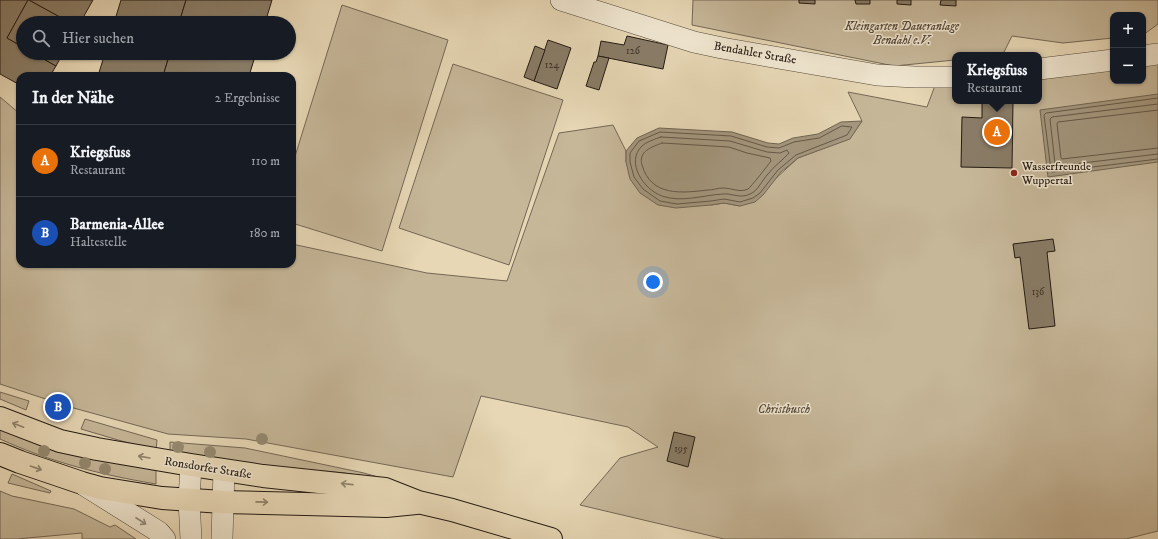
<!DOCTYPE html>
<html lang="de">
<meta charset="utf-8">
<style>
:root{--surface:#171b24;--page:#242831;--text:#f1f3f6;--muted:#9ea1a6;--line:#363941;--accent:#c59692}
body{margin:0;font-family:"IM FELL DW Pica",serif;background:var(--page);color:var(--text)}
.controls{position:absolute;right:12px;top:12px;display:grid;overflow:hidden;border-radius:8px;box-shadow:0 1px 3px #0004}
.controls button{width:36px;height:36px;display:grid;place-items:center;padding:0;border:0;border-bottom:1px solid var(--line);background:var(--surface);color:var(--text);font:20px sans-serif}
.you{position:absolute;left:653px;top:282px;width:14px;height:14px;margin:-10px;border:3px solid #fff;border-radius:50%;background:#1a73e8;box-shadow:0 0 0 6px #1a73e833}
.badge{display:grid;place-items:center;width:26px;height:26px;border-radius:50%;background:var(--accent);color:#fff;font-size:13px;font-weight:700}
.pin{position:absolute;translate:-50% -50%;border:2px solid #fff;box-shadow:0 1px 4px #0006}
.popup{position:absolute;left:952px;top:52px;width:90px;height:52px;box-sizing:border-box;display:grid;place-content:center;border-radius:8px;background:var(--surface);filter:drop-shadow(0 1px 3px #0005);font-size:13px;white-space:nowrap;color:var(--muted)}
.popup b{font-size:15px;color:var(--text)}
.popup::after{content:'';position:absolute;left:50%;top:100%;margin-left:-8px;border:8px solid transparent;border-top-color:var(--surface)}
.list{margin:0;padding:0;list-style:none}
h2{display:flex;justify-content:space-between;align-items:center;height:52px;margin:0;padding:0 16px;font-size:17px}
h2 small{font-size:13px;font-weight:400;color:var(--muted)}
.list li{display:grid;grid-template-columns:26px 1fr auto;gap:12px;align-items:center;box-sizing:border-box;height:72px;padding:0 16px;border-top:1px solid var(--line)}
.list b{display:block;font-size:15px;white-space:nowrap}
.list p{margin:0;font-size:13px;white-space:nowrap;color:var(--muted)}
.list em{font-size:13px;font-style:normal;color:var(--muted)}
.icon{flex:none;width:22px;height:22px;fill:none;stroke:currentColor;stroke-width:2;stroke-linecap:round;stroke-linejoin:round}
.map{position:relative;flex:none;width:1158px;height:539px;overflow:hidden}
.search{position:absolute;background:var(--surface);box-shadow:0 1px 3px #0004;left:16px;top:16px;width:280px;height:44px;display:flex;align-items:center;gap:10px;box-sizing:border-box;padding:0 14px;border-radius:22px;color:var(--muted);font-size:15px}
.panel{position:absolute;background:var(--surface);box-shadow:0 1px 3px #0004;left:16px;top:72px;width:280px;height:196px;border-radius:12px}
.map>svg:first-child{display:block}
.green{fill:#c6b799;stroke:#746856}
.water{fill:#a4977e;stroke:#706553}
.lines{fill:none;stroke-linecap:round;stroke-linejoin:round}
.shore{stroke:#645848;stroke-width:1}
.building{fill:#897c67;stroke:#231a12}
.street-casing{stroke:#54493b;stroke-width:22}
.primary-casing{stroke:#231a12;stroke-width:24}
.street{stroke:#efe5cf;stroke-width:21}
.primary{stroke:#e7d7b5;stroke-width:22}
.tree{fill:#968971}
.oneway{stroke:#8f826c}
.oneway2{stroke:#938a7a}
.poi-dot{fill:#8f2418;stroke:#efe5cf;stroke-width:1.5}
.labels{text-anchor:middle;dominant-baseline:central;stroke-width:3;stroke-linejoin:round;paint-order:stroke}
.number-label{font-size:10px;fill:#3c3227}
.park-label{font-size:12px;font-style:italic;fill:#54493a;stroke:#efe5cf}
.street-label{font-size:12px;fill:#231a12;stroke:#efe5cf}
.poi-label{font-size:12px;fill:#231a12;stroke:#efe5cf;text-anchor:start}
</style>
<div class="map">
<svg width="1158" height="539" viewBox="0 0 1158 539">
<rect width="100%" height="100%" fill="#e7d7b5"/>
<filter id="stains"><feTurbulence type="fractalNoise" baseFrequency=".005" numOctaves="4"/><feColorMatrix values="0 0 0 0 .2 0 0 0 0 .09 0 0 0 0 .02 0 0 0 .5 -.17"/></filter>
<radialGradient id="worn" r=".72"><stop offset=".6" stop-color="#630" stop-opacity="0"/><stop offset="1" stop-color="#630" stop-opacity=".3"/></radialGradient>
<g class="green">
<polygon points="693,0 1158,0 1158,24 1143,35 1143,15 1113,15 1113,38 1063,43 1012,36 1003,54 955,55 955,60 894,66 692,25"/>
<polygon points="342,5 448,40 382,251 292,223 292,166"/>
<polygon points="1158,57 1158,531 1126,539 724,539 580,505 620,458 658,447 628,427 481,396 453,477 246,439 168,434 70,407 0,384 0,97 20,114 20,264 292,264 292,244 427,273 507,281 559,133 613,125 626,151 626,162 711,205 724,203 740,206 774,180 798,158 850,138 862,121 848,92 927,107 937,80 955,79 955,101 1039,101 1039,70 1113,62 1113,81 1143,81 1143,59"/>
<polygon points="453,64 563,100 509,265 399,228"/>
<polygon points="0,392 29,401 26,410 0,399"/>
<polygon points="85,419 157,440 156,450 118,440 81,429"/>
<path d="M0 429 156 470V484C102 475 50 462 0 439Z"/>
<polygon points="170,442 245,448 364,473 403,484 345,473 227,462 170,453"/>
<polygon points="12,474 51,491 50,493 8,483"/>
<polygon points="0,491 12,496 74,509 110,527 115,525 136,539 82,539 82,533 17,539 0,539"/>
</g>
<g class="water">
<polygon points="1158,94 1158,162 1048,177 1040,110"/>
<polygon points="862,121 850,139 798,158 781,172 763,195 755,202 740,206 724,203 711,205 676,208 658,205 640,193 630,179 626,162 626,151 637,138 659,128 732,132 768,143 779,144 793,138 818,134 841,122"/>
</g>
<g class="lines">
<g class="shore">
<polyline points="1158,98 1046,113 1044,115 1051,170 1052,172 1158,159"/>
<polyline points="1158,104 1052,117 1050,119 1055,164 1057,166 1158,154"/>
<polyline points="1158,110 1058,122 1057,124 1061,158 1062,159 1158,148"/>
<polygon points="842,126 852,127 847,135 796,155 778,170 760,193 753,198 740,202 724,199 711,201 677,204 660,201 643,189 634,177 630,162 630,153 639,141 660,132 731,136 767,147 779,148 794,142 819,138"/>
<path d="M661 137 730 141 767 152 780 153 787 150 789 153C783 160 774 166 768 174 762 180 758 191 750 194 740 199 732 193 723 194 703 195 682 203 662 196 644 190 625 162 642 146 646 142 655 139 661 137Z"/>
<path d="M662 143 729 147 747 153 770 158 771 161C768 165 751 187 748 189 740 193 732 188 723 188 718 188 713 190 708 190 682 193 651 197 642 165 638 151 652 147 662 143Z"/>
</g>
</g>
<g class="building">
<polygon points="0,0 28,0 7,38 23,47 23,53 33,53 56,66 50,76 20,76 20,85 0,74"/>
<polygon points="28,0 29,0 71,23 23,23 23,47 7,38"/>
<polygon points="29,0 93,0 80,23 71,23"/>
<polygon points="121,0 186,0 179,23 114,23"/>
<polygon points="186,0 272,0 265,23 179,23"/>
<polygon points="799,0 815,0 815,4 799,3"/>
<polygon points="855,0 870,0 870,4 856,4"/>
<polygon points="897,0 911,0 911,5 897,4"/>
<polygon points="941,0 956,0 956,6 940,5"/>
<polygon points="627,36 668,45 663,69 598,56 601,41 624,45"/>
<polygon points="548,40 571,48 557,89 534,81"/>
<polygon points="535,46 545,50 534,81 524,77"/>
<polygon points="33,53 63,53 56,66"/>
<polygon points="105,53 170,53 163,76 98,76"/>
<polygon points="170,53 256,53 249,76 163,76"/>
<polygon points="598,56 609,58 599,90 586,86 594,62 596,62"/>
<polygon points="982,101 1013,101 1012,168 961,167 962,117 982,118"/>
<polygon points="1053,239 1055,251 1047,252 1055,326 1029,329 1020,257 1015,258 1013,244"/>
<polygon points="674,432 695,437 688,467 667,461"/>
</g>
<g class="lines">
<defs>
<g id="street">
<polyline points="561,0 694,42 722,48 877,75 915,77 955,77"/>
<polyline points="1143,56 1158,54"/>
<polyline points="1039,69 1113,60"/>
<polyline points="84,485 159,532 165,539"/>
<polyline points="191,539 189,500 191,465"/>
<polyline points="222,539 224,470"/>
</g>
<g id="primary">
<polyline points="0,418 60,441 97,449 191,465 263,476 385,489 418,502 452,510 551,539"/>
<polyline points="0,454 20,462 82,483 100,488 162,498 223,502 386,506 416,503"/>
</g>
</defs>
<use href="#street" class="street-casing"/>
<use href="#primary" class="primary-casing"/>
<use href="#street" class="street"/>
<use href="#primary" class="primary"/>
</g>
<g class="tree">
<circle cx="262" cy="439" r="6"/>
<circle cx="178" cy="447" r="6"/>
<circle cx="44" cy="451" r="6"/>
<circle cx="210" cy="452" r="6"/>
<circle cx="85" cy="463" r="6"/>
<circle cx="105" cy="469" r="6"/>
</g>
<defs><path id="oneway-shaft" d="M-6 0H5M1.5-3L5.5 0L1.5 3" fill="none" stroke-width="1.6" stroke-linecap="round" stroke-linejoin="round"/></defs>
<g class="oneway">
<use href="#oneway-shaft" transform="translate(18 425) rotate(-159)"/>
<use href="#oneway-shaft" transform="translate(144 457) rotate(-170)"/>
<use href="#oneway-shaft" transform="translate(36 468) rotate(19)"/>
<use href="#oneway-shaft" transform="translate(347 484) rotate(-174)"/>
<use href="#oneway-shaft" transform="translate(262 502) rotate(1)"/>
</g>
<use class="oneway2" href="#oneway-shaft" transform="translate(141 521) rotate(33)"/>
<circle class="poi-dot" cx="1014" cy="173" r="4"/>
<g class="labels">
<g class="number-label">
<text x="633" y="51">126</text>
<text x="552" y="65">124</text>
<text x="1038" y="292">136</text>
<text x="681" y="449">195</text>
</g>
<g class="park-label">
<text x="902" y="26">Kleingarten Daueranlage<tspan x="902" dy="14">Bendahl e.V.</tspan></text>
<text x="784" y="409">Christbusch</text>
</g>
<g class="street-label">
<text transform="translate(755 53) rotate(10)">Bendahler Straße</text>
<text transform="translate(208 468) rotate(9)">Ronsdorfer Straße</text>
</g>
<g class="poi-label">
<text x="1022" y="166">Wasserfreunde<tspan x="1022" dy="14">Wuppertal</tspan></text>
</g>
</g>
<rect width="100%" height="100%" filter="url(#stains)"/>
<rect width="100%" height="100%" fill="url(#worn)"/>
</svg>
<div class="controls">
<button>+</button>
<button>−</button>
</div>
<div class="you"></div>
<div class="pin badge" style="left:997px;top:132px;background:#e8710a">A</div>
<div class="popup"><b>Kriegsfuss</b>Restaurant</div>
<div class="pin badge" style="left:58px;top:407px;background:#1a4fb4">B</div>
<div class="search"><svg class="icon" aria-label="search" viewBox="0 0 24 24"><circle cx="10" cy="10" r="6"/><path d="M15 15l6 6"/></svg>Hier suchen</div>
<section class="panel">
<h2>In der Nähe<small>2 Ergebnisse</small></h2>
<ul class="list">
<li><span class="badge" style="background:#e8710a">A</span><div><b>Kriegsfuss</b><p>Restaurant</p></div><em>110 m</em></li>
<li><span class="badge" style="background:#1a4fb4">B</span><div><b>Barmenia-Allee</b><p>Haltestelle</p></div><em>180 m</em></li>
</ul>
</section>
</div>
